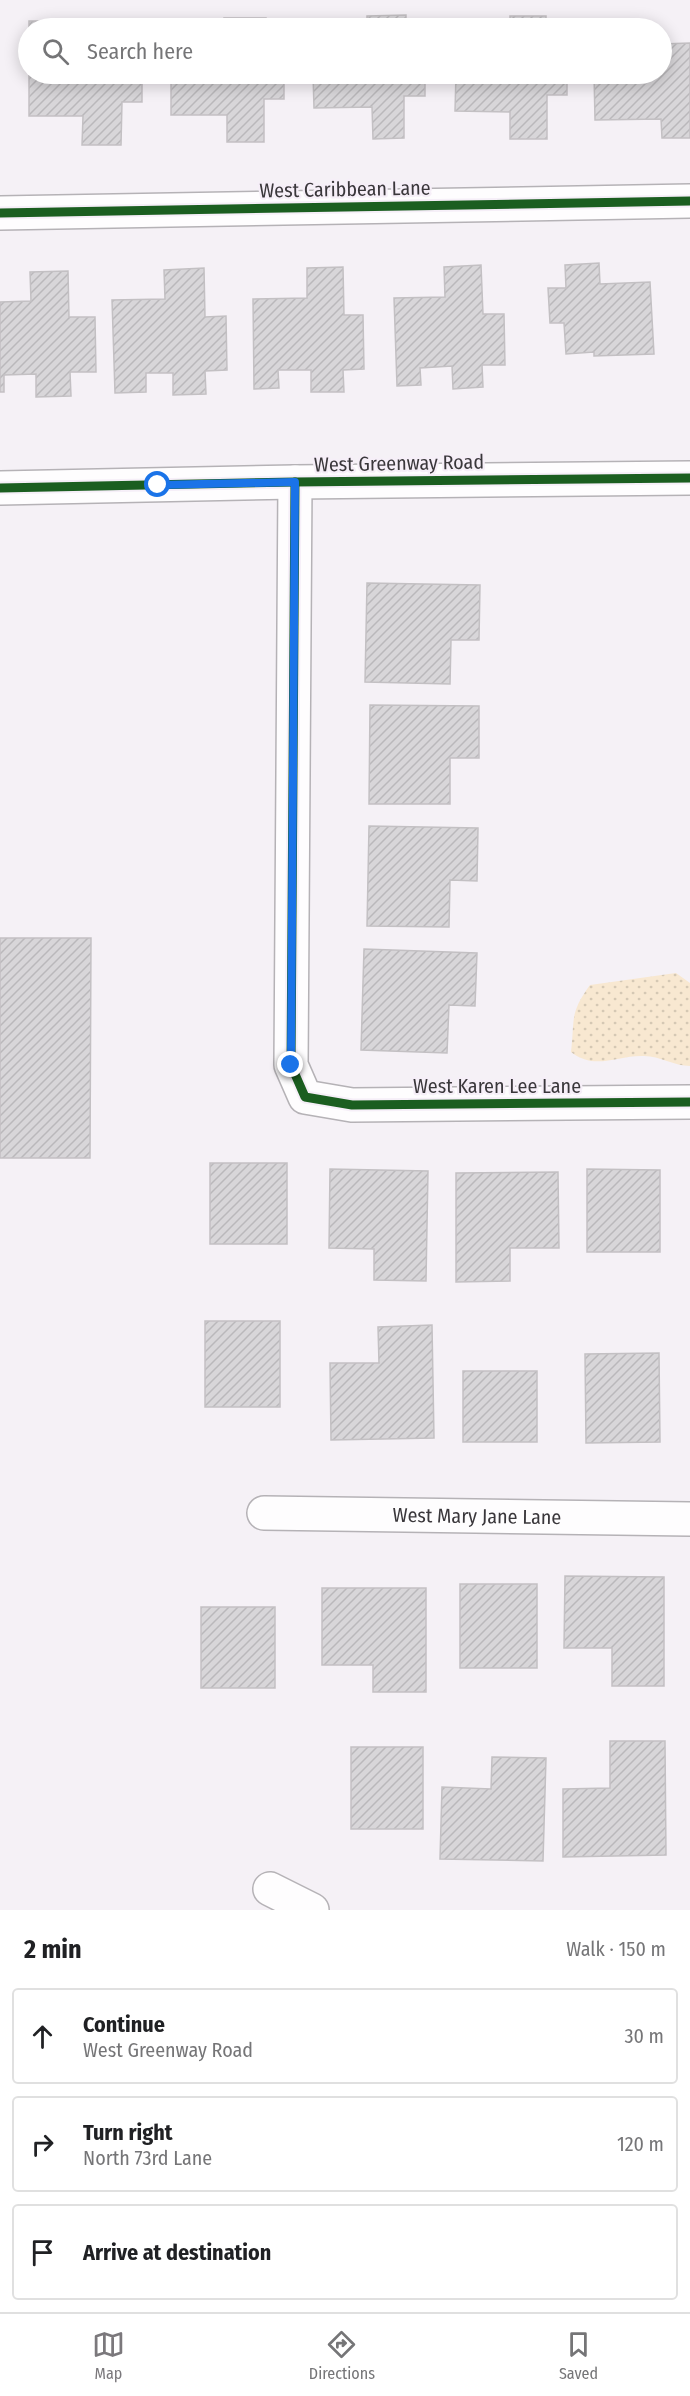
<!DOCTYPE html>
<meta charset="utf-8">
<style>
:root{--surface:#fff;--page:#f2f2f2;--text:#202124;--muted:#757577;--line:#e0e0e0;--accent:#7b787c}
body{margin:0;font-family:"Fira Sans Condensed",sans-serif;background:var(--page);color:var(--text)}
.stop{position:absolute;width:18px;height:18px;margin:-14px;border:4px solid #1a73e8;border-radius:50%;background:#fff}
.stop.end{background:#1a73e8;border-color:#fff;box-shadow:0 2px 6px #0008}
.list{margin:0;padding:0;list-style:none}
h2{display:flex;justify-content:space-between;align-items:center;height:78px;margin:0;padding:0 24px;font-size:26px}
h2 small{font-size:20px;font-weight:400;color:var(--muted)}
.list li{display:grid;grid-template-columns:39px 1fr auto;gap:18px;align-items:center;box-sizing:border-box;height:96px;margin:0 12px 12px;padding:0 12px;border:2px solid var(--line);border-radius:6px}
.list b{display:block;font-size:22px;white-space:nowrap}
.list p{margin:0;font-size:20px;white-space:nowrap;color:var(--muted)}
.list em{font-size:20px;font-style:normal;color:var(--muted)}
.icon{flex:none;width:33px;height:33px;fill:none;stroke:currentColor;stroke-width:2;stroke-linecap:round;stroke-linejoin:round}
.map{position:relative;flex:none;width:690px;height:1910px;overflow:hidden}
.search{position:absolute;background:var(--surface);box-shadow:0 3px 15px #0003;left:18px;right:18px;top:18px;height:66px;display:flex;align-items:center;gap:15px;box-sizing:border-box;padding:0 21px;border-radius:33px;color:var(--muted);font-size:22px}
.sheet{height:402px;background:var(--surface)}
nav{display:flex;justify-content:space-around;align-items:center;box-sizing:border-box;height:84px;border-top:2px solid var(--line);background:var(--surface);font-size:16px;color:var(--muted)}
nav a{display:grid;justify-items:center;gap:3px}
nav .on{color:var(--accent)}
.map>svg:first-child{display:block}
.park{fill:url(#park-dots)}
.building{fill:url(#building-hatch);stroke:#c3c0c3;stroke-width:1.5}
.lines{fill:none;stroke-linecap:round;stroke-linejoin:round}
.minor-casing{stroke:#b5b2b6;stroke-width:36}
.tertiary-casing{stroke:#b5b2b6;stroke-width:36}
.minor{stroke:#fefdfe;stroke-width:33}
.tertiary{stroke:#fefdfe;stroke-width:33}
.cycleway-casing{stroke:#f6eff8;stroke-width:13}
.cycleway{stroke:#1b5e20;stroke-width:9}
.route{stroke:#1a73e8;stroke-width:8}
.labels{text-anchor:middle;dominant-baseline:central;stroke-width:4.5;stroke-linejoin:round;paint-order:stroke}
.street-label{font-size:20px;fill:#3a373b;stroke:#f6eff8}
</style>
<div class="map">
<svg width="690" height="1910" viewBox="0 0 690 1910">
<defs>
<pattern id="park-dots" width="8" height="8" patternUnits="userSpaceOnUse" patternTransform="scale(1.5)"><rect width="8" height="8" fill="#f8e8d1"/><path d="M2 2h.1M6 6h.1" fill="none" stroke="#d5c8b4" stroke-width="1.8" stroke-linecap="round"/></pattern>
<pattern id="building-hatch" width="6" height="6" patternUnits="userSpaceOnUse" patternTransform="scale(1.5)"><rect width="6" height="6" fill="#d8d6d9"/><path d="M-1 1l2-2M0 6l6-6M5 7l2-2" fill="none" stroke="#bab8bb"/></pattern>
</defs>
<rect width="100%" height="100%" fill="#f5f1f6"/>
<path class="park" d="M676 973 690 983V1066C674 1066 660 1056 644 1056 617 1055 595 1071 571 1052 575 1019 569 1014 590 985Z"/>
<g class="building">
<polygon points="406,15 406,28 313,28 313,25 367,25 367,16"/>
<rect x="510" y="16" width="36" height="12"/>
<rect x="224" y="18" width="42" height="10"/>
<polygon points="457,19 482,19 482,28 456,28"/>
<rect x="29" y="21" width="94" height="7"/>
<polygon points="690,43 690,138 662,138 661,119 595,120 594,74 662,74 662,44"/>
<polygon points="29,74 142,74 142,102 122,102 121,145 82,145 83,116 29,116"/>
<polygon points="171,74 284,74 284,99 264,99 264,142 227,142 227,115 171,115"/>
<polygon points="313,74 425,74 425,96 404,96 404,138 373,139 372,107 314,108"/>
<polygon points="456,74 567,74 567,95 547,95 547,139 510,139 510,112 455,111"/>
<polygon points="599,263 600,284 650,282 654,354 594,356 594,352 566,354 564,323 550,323 548,288 566,288 565,265"/>
<polygon points="481,265 483,314 504,314 505,365 482,365 483,387 453,389 452,366 420,368 421,385 397,386 394,298 445,297 444,267"/>
<polygon points="343,267 344,315 363,315 364,369 343,370 344,392 311,392 311,370 278,370 279,388 254,389 253,299 307,298 307,268"/>
<polygon points="204,268 205,317 226,316 227,370 205,371 206,394 173,395 173,373 146,373 146,392 115,393 112,300 165,299 164,270"/>
<polygon points="68,271 69,317 95,317 96,372 70,372 71,396 36,397 36,374 4,375 4,392 0,392 0,302 31,301 30,272"/>
<polygon points="367,583 480,585 479,640 451,640 450,684 365,682"/>
<polygon points="370,705 479,706 479,758 450,758 450,804 369,804"/>
<polygon points="369,826 478,828 477,881 450,880 449,927 367,926"/>
<polygon points="0,938 91,938 90,1158 0,1158"/>
<polygon points="364,949 477,953 475,1006 449,1005 447,1053 361,1050"/>
<rect x="210" y="1163" width="77" height="81"/>
<polygon points="330,1169 428,1171 426,1281 374,1280 374,1249 329,1248"/>
<polygon points="587,1169 660,1170 660,1252 587,1252"/>
<polygon points="558,1172 559,1248 510,1248 510,1281 456,1282 456,1173"/>
<rect x="205" y="1321" width="75" height="86"/>
<polygon points="432,1325 434,1438 331,1440 330,1363 379,1363 378,1327"/>
<polygon points="659,1353 660,1442 586,1443 585,1354"/>
<rect x="463" y="1371" width="74" height="71"/>
<polygon points="565,1576 664,1577 664,1686 612,1686 612,1648 564,1648"/>
<rect x="460" y="1584" width="77" height="84"/>
<polygon points="322,1588 426,1588 426,1692 373,1692 373,1665 322,1665"/>
<rect x="201" y="1607" width="74" height="81"/>
<polygon points="610,1741 665,1741 666,1855 563,1857 563,1789 610,1788"/>
<rect x="351" y="1747" width="72" height="82"/>
<polygon points="492,1757 546,1758 543,1861 440,1859 442,1787 491,1789"/>
</g>
<g class="lines">
<defs>
<g id="minor">
<polyline points="0,213 690,201"/>
<polyline points="295,482 291,1065 305,1097 352,1105 690,1102"/>
<path id="s1" d="M264 1513 690 1519"/>
<polyline points="270,1889 312,1910"/>
</g>
<polyline id="tertiary" points="0,488 295,482 690,478"/>
</defs>
<use href="#minor" class="minor-casing"/>
<use href="#tertiary" class="tertiary-casing"/>
<use href="#minor" class="minor"/>
<use href="#tertiary" class="tertiary"/>
<defs>
<g id="cycleway">
<polyline points="0,213 690,201"/>
<polyline points="295,482 291,1065 305,1097 352,1105 690,1102"/>
<polyline points="0,488 295,482 690,478"/>
</g>
</defs>
<use href="#cycleway" class="cycleway-casing"/>
<use href="#cycleway" class="cycleway"/>
</g>
<g class="lines">
<polyline class="route" points="158,485 295,482 291,1065"/>
</g>
<g class="labels">
<g class="street-label">
<text transform="translate(345 189) rotate(-1)">West Caribbean Lane</text>
<text transform="translate(399 463) rotate(-1)">West Greenway Road</text>
<text x="497" y="1086">West Karen Lee Lane</text>
<text stroke="none"><textPath href="#s1" startOffset="213">West Mary Jane Lane</textPath></text>
</g>
</g>
</svg>
<div class="stop" style="left:158px;top:485px"></div>
<div class="stop end" style="left:291px;top:1065px"></div>
<div class="search"><svg class="icon" aria-label="search" viewBox="0 0 24 24"><circle cx="10" cy="10" r="6"/><path d="M15 15l6 6"/></svg>Search here</div>
</div>
<section class="sheet">
<h2>2 min<small>Walk · 150 m</small></h2>
<ul class="list">
<li><svg class="icon" aria-label="ahead" viewBox="0 0 24 24"><path d="M12 20V5M6 11l6-6 6 6"/></svg><div><b>Continue</b><p>West Greenway Road</p></div><em>30 m</em></li>
<li><svg class="icon" aria-label="right" viewBox="0 0 24 24"><path d="M7 20v-9h11M14 6l5 5-5 5"/></svg><div><b>Turn right</b><p>North 73rd Lane</p></div><em>120 m</em></li>
<li><svg class="icon" aria-label="arrive" viewBox="0 0 24 24"><path d="M6 21V4h12l-3 4 3 4H6"/></svg><div><b>Arrive at destination</b></div></li>
</ul>
</section>
<nav>
<a class="on"><svg class="icon" aria-label="map" viewBox="0 0 24 24"><path d="M3 6l6-2 6 2 6-2v14l-6 2-6-2-6 2zM9 4v14M15 6v14"/></svg>Map</a>
<a><svg class="icon" aria-label="directions" viewBox="0 0 24 24"><path d="M12 3l9 9-9 9-9-9zM9 14v-3h6M13 9l2 2-2 2"/></svg>Directions</a>
<a><svg class="icon" aria-label="saved" viewBox="0 0 24 24"><path d="M7 4h10v16l-5-4-5 4z"/></svg>Saved</a>
</nav>
